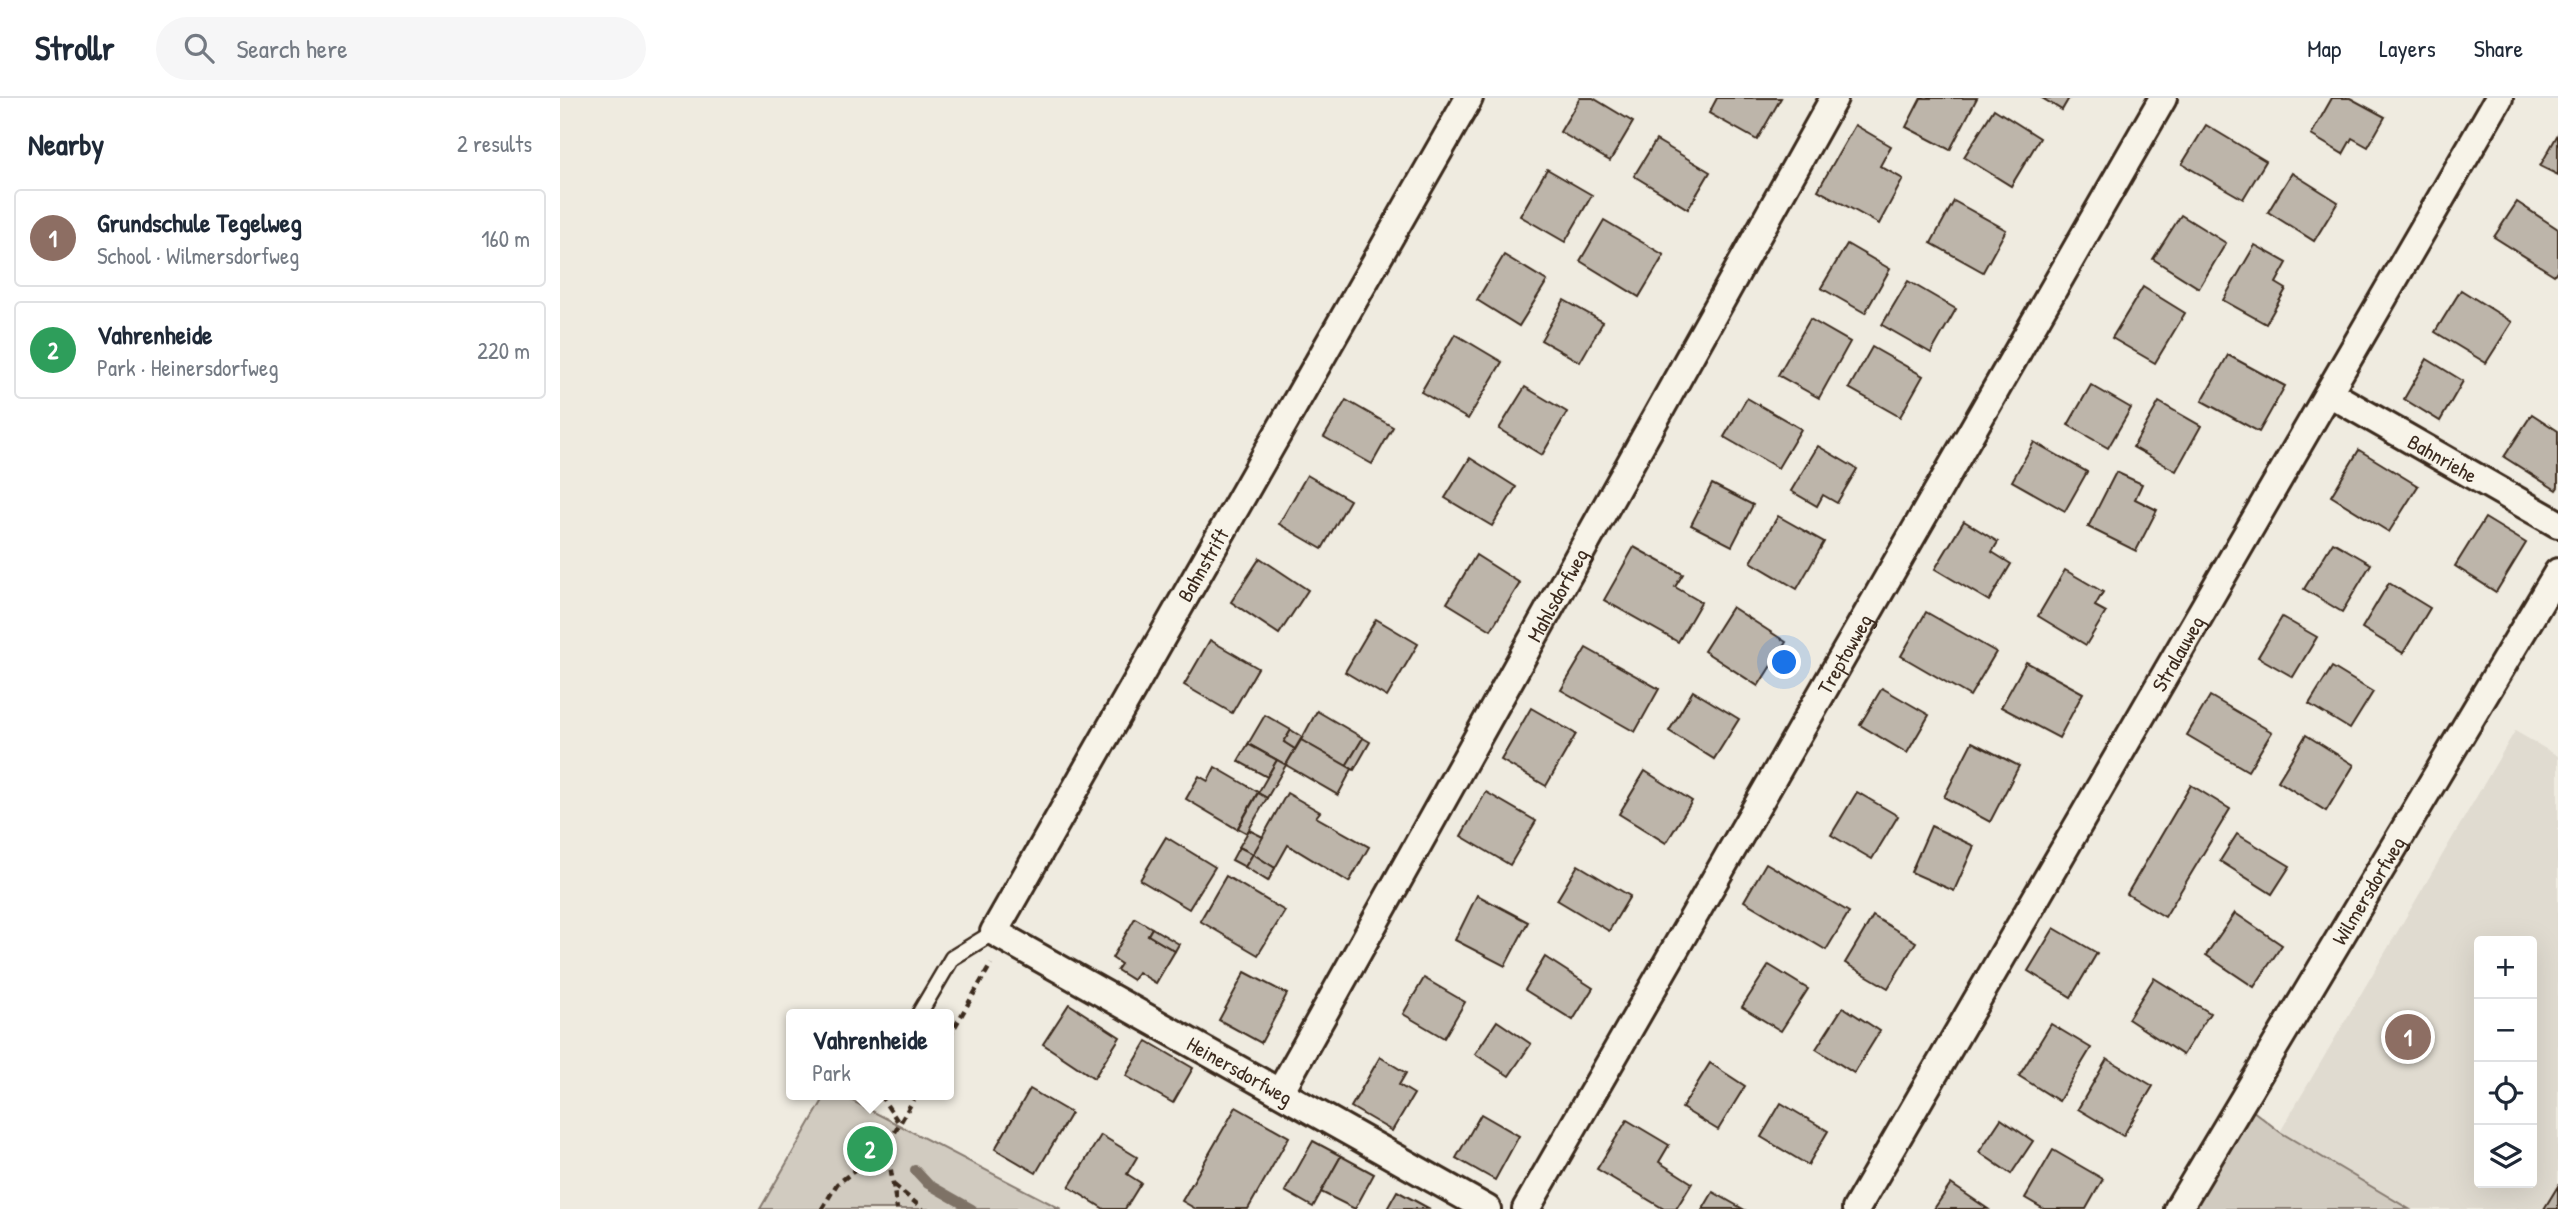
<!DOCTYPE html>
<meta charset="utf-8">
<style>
:root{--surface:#fff;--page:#f6f6f7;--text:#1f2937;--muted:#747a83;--line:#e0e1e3;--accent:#0f766e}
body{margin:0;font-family:"Patrick Hand",sans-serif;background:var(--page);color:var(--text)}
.controls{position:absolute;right:21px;bottom:21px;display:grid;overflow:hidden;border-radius:7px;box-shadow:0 7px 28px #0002}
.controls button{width:63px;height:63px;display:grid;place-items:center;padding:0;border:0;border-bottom:2px solid var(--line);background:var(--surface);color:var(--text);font:35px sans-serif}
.you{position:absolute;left:1225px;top:565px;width:24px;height:24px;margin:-18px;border:5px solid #fff;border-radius:50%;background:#1a73e8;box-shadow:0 0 0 10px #1a73e833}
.badge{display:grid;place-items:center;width:46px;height:46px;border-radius:50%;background:var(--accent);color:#fff;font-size:23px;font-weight:700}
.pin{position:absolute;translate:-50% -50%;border:4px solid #fff;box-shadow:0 2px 7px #0006}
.popup{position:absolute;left:226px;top:911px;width:168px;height:91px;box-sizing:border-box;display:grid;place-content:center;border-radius:7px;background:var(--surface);filter:drop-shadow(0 2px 5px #0005);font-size:23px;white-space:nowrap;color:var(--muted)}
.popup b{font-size:26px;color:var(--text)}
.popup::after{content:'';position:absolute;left:50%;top:100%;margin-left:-14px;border:14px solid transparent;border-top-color:var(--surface)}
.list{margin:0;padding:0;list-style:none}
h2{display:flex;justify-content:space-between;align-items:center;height:91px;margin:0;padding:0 28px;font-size:30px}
h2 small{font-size:23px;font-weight:400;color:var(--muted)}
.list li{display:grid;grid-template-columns:46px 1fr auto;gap:21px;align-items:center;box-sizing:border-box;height:98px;margin:0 14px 14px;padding:0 14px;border:2px solid var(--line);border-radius:7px}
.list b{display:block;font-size:26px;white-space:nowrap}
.list p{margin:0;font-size:23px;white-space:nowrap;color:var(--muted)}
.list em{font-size:23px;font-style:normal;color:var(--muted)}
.icon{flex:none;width:38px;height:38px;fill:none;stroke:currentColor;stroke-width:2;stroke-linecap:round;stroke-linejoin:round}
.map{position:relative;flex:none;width:1998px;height:1111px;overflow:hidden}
header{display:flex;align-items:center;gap:42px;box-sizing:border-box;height:98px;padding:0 35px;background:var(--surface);border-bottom:2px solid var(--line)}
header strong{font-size:33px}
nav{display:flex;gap:38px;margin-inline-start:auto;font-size:24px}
.search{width:490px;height:63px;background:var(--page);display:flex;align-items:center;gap:18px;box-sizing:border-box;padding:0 24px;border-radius:38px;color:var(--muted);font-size:26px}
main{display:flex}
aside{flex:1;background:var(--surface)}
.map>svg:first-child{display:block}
.built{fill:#e0dbd0;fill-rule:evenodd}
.green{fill:#d1cbc0;stroke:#867a6f;stroke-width:2}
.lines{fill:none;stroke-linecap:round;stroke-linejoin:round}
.stream{stroke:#7e7266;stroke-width:10}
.building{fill:#bdb5aa;stroke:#3b2a1e;stroke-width:2}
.lane-casing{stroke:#3b2a1e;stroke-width:19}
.street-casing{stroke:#3b2a1e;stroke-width:32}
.path{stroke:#3b2a1e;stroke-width:4.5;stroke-dasharray:7 5;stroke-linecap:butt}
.lane{stroke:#f7f3e8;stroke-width:14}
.street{stroke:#f7f3e8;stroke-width:26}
.labels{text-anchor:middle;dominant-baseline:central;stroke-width:6;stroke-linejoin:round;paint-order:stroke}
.street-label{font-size:21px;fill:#3b2a1e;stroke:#f7f3e8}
</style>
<header>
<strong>Strollr</strong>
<div class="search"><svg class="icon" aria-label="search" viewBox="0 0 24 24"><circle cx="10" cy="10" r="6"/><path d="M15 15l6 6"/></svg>Search here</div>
<nav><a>Map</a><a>Layers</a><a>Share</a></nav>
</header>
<main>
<aside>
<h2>Nearby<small>2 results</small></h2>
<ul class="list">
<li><span class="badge" style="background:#8d6e63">1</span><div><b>Grundschule Tegelweg</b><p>School · Wilmersdorfweg</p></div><em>160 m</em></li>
<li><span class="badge" style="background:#2e9e5b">2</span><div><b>Vahrenheide</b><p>Park · Heinersdorfweg</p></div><em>220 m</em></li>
</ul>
</aside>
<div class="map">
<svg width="1998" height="1111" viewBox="0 0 1998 1111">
<rect width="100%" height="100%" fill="#efebe0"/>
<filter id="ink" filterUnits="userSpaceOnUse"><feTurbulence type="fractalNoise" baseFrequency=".0143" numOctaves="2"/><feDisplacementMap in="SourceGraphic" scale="14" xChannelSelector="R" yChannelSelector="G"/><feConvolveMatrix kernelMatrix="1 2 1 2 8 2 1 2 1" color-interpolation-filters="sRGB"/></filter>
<g filter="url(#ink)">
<path class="built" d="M1955 633 1998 658V1111H1849L1720 1034ZM1919 843H1972V1085H1919Z"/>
<g class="green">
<polygon points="266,997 281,997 501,1111 200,1111"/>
<polygon points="1692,1012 1720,1034 1849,1111 1633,1111"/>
</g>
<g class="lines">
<polyline class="stream" points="355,1072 368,1086 412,1111"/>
</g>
<g class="building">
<polygon points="1020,0 1033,0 1073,24 1050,63 1000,34"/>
<polygon points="1157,0 1221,0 1197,42 1149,15"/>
<polygon points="1361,0 1417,0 1390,52 1346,29"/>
<polygon points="1482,0 1509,0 1502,12"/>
<polygon points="1772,0 1790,0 1825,19 1808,49 1792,40 1783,56 1751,37"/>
<polygon points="1434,11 1480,40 1451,88 1404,59"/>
<polygon points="1295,27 1331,48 1320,68 1343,81 1319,126 1258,92"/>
<polygon points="1646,27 1706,63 1683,101 1622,66"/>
<polygon points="1998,36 1998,77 1980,68"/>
<polygon points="1096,42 1150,74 1128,111 1074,78"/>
<polygon points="987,71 1032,97 1005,144 960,118"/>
<polygon points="1732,75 1778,104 1754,143 1708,114"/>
<polygon points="1394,103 1446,132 1423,174 1371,145"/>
<polygon points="1957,104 1998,131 1998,171 1994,177 1934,139"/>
<polygon points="1621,117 1666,145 1639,190 1593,161"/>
<polygon points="1044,122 1104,157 1079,199 1020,163"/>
<polygon points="1287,146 1330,171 1305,215 1261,190"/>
<polygon points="1695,147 1727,165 1716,185 1726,191 1706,226 1663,202"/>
<polygon points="944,157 987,183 959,228 917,202"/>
<polygon points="1348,183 1396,211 1371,255 1322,227"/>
<polygon points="1583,189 1625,215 1595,265 1552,240"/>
<polygon points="1901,192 1952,224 1926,265 1875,234"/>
<polygon points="1004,202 1043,224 1020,264 981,242"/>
<polygon points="1250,221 1290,244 1259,300 1218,277"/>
<polygon points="895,236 942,264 908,321 861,294"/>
<polygon points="1312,249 1363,278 1340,319 1289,290"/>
<polygon points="1668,257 1725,288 1699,334 1642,303"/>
<polygon points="1867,261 1903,283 1880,323 1844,301"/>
<polygon points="1531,287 1571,310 1548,350 1508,327"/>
<polygon points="965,289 1007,314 982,357 939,331"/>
<polygon points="1187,300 1241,331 1218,370 1164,339"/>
<polygon points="786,302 833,329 812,366 764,339"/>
<polygon points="1599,304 1641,328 1616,373 1573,349"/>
<polygon points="1972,316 1998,333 1998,389 1996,392 1944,359"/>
<polygon points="1474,344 1527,374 1505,413 1452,383"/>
<polygon points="1258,348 1297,371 1277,405 1263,397 1257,408 1231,393"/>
<polygon points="1799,352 1858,388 1829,434 1771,398"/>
<polygon points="910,360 956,389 932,428 885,400"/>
<polygon points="1556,374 1582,386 1575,401 1597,412 1576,453 1528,429"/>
<polygon points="747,377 790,402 762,451 719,426"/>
<polygon points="1152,386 1193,407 1172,448 1131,427"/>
<polygon points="1218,418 1264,444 1237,491 1191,464"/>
<polygon points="1925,420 1966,445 1936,494 1895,468"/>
<polygon points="1404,423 1438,444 1432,454 1451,466 1429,503 1375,471"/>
<polygon points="1773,444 1811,466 1782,514 1744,491"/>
<polygon points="1074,449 1123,476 1115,489 1141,504 1118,544 1044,502"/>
<polygon points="916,457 960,485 931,532 887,505"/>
<polygon points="700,460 748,492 719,536 671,504"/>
<polygon points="1505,472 1543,494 1535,508 1546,514 1526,547 1478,518"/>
<polygon points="1829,485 1870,510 1843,555 1802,530"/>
<polygon points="1172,509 1226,544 1198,588 1144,553"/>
<polygon points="1366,514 1436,554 1410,598 1341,558"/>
<polygon points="1722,519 1757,539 1733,579 1698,559"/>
<polygon points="816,521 858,546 827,599 785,574"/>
<polygon points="650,542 698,570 672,615 624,587"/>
<polygon points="1026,550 1099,591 1075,634 1001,592"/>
<polygon points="1466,564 1523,595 1499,640 1441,609"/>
<polygon points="1772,569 1813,594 1790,631 1749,606"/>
<polygon points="1322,590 1369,617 1347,655 1300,627"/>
<polygon points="1133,593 1179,621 1154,661 1109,633"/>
<polygon points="1650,598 1712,634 1688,673 1627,637"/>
<polygon points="971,610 1016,636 986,688 941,662"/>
<polygon points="757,613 803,640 786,668 741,642"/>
<polygon points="705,617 731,632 724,644 735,651 726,667 688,646"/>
<polygon points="731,632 742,639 735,651 724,644"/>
<polygon points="1746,637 1794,667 1766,713 1718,683"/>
<polygon points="803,640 810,644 794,672 786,668"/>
<polygon points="741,642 792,671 778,697 726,667"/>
<polygon points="1412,644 1459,668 1430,724 1384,699"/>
<polygon points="688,646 717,662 707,679 678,663"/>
<polygon points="717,662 726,667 707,700 698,695"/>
<polygon points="655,669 698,694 677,731 626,701 639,678 648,683"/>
<polygon points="1085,673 1132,703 1106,745 1059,716"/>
<polygon points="1631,687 1670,711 1605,819 1567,796"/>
<polygon points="926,694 976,723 950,767 901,738"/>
<polygon points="1297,694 1338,718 1312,761 1271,737"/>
<polygon points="698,695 707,700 687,735 678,730"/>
<polygon points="727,695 760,714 756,719 809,749 789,784 728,747 715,770 693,756"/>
<polygon points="1371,728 1414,748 1394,793 1351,774"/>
<polygon points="689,732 703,739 693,756 679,749"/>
<polygon points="1677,736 1730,768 1712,796 1660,763"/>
<polygon points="606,739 655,769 629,811 580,782"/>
<polygon points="679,749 693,756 685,769 672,762"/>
<polygon points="693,756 715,770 708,783 685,769"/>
<polygon points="1206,765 1289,814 1266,852 1184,803"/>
<polygon points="1018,767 1070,798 1049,833 997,802"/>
<polygon points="666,778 725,813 698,857 640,823"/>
<polygon points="917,797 968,824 945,868 895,842"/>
<polygon points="1675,815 1722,847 1694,889 1646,857"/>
<polygon points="1313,818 1356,844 1328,890 1285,865"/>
<polygon points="575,820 592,830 588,837 615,853 596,885 578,874 573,882 557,872 561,866 552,860"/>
<polygon points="592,830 619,846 615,853 588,837"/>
<polygon points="1494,830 1537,855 1511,899 1468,873"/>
<polygon points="985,859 1033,890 1013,922 965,892"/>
<polygon points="1209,867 1248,891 1221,933 1182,909"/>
<polygon points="685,874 727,896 701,945 659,922"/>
<polygon points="864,880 905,904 884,940 843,916"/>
<polygon points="1594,880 1650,915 1623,957 1568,921"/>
<polygon points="509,906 560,939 534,980 483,946"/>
<polygon points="1283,909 1320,933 1294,975 1256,951"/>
<polygon points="937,923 971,946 949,978 915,956"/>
<polygon points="1491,926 1531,950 1499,1003 1459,978"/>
<polygon points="587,943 633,970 613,1005 566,978"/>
<polygon points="820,959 846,975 839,987 854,996 832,1033 791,1009"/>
<polygon points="1547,961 1593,988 1563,1038 1518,1011"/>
<polygon points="1150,965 1185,988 1158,1032 1122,1010"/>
<polygon points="470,991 511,1015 476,1075 435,1051"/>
<polygon points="1221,1005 1268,1033 1248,1067 1201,1039"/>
<polygon points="676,1009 729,1039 688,1111 636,1111 622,1103"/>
<polygon points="921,1016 959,1038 935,1082 896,1060"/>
<polygon points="1441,1021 1473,1043 1451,1076 1419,1054"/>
<polygon points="1067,1022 1109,1047 1099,1064 1132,1085 1116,1111 1104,1111 1037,1071"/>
<polygon points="541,1037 577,1059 567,1076 581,1085 565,1111 544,1111 509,1089"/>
<polygon points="753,1043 781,1058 753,1109 725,1093"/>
<polygon points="1493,1052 1543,1081 1526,1111 1484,1111 1465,1100"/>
<polygon points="781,1058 814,1076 795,1111 761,1094"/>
<polygon points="1391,1086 1428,1111 1374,1111"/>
<polygon points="1998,1088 1998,1111 1984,1111"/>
<polygon points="837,1093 870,1111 827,1111"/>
<polygon points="1153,1094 1183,1111 1143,1111"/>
</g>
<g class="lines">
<defs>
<polyline id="lane" points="359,916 392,860 434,834"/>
<g id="street">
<path id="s1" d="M909 0 434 834 927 1111"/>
<path id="s2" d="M1769 295 1998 426"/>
<path id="s3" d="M720 994 1274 0"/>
<path id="s4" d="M966 1111 1603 0"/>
<path id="s5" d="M1296 1111 1939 0"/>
<path id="s6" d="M1618 1111 1998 474"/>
</g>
</defs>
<use href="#lane" class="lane-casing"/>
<use href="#street" class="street-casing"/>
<g class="path">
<polyline points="389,939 431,866"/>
<polyline points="320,997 339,1025"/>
<polyline points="327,1048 337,1111"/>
<polyline points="334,1087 363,1111"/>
<polyline points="262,1111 277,1086 327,1048 356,997"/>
</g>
<use href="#lane" class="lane"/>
<use href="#street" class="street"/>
</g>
</g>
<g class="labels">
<g class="street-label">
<text stroke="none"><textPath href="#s2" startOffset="131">Bahnriehe</textPath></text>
<text transform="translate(643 467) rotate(-60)">Bahnstrift</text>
<text stroke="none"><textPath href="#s3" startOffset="569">Mahlsdorfweg</textPath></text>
<text stroke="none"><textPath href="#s4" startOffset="640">Treptowweg</textPath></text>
<text stroke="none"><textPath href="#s5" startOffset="642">Stralauweg</textPath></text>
<text stroke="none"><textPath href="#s6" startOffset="371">Wilmersdorfweg</textPath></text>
<text stroke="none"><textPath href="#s1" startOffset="1242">Heinersdorfweg</textPath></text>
</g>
</g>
</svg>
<div class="controls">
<button>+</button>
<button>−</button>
<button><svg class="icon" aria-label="locate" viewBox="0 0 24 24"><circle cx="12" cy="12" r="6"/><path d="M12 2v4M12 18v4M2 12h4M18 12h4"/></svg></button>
<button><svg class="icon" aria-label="layers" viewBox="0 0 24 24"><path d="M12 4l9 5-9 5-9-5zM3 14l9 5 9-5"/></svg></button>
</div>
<div class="you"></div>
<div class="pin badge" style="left:1848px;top:939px;background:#8d6e63">1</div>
<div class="pin badge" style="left:310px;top:1051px;background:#2e9e5b">2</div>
<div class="popup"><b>Vahrenheide</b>Park</div>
</div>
</main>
